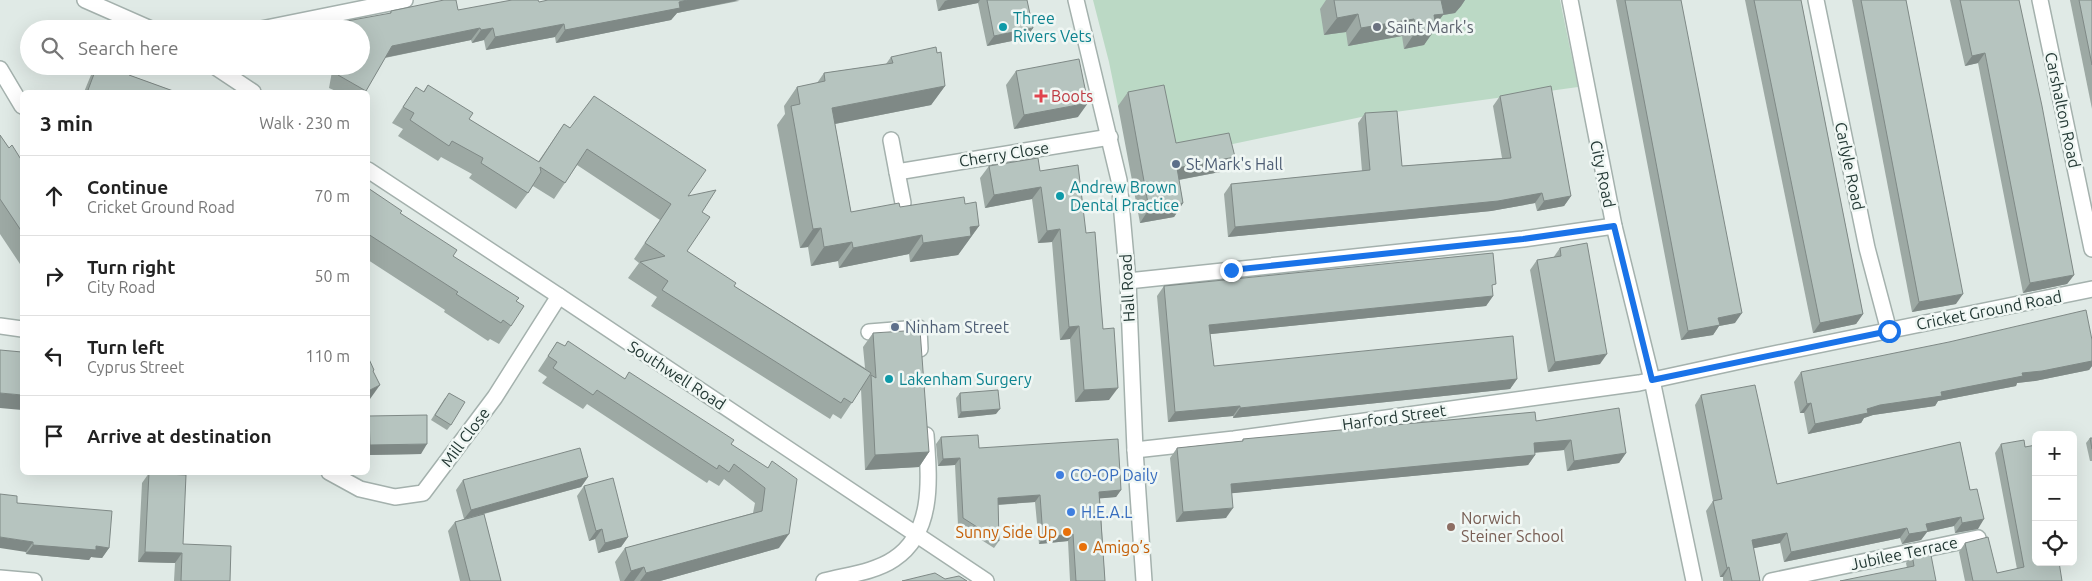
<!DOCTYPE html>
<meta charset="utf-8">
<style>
:root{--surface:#fff;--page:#f2f2f2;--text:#222;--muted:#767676;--line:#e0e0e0}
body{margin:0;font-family:Ubuntu,sans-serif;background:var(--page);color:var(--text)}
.controls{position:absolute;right:15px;bottom:15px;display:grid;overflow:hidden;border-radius:8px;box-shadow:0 5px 20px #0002}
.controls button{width:45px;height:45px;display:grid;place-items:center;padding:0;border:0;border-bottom:1px solid var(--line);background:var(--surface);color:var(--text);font:25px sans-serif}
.stop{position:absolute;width:15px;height:15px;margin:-11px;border:4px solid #1a73e8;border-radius:50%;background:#fff}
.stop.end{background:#1a73e8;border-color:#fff;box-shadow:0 1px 5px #0008}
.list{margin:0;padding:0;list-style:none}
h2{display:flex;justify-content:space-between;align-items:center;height:65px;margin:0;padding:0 20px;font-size:21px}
h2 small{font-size:16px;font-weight:400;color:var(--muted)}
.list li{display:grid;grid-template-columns:32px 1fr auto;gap:15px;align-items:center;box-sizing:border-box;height:80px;padding:0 20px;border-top:1px solid var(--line)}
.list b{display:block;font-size:19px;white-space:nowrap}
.list p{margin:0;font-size:16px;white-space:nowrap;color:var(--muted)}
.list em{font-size:16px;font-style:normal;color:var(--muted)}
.icon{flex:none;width:28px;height:28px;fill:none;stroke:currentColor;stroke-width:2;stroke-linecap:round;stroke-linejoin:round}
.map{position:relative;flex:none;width:2092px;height:581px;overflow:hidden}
.search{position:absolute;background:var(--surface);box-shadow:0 5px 20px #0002;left:20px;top:20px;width:350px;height:55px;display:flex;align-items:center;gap:12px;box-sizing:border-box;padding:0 18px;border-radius:28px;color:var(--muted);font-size:19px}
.panel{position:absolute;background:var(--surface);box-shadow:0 5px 20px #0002;left:20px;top:90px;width:350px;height:385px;border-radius:8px}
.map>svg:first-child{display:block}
.green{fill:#bbd9c5}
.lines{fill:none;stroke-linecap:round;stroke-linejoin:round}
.pedestrian-casing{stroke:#a4b1ad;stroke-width:18}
.minor-casing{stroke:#a4b1ad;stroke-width:18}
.tertiary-casing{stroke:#a4b1ad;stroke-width:18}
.pedestrian{stroke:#fff;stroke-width:15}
.minor{stroke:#fff;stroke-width:15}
.tertiary{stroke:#fff;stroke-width:15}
.wall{fill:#9da9a4}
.shaded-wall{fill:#7f8986}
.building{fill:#b6c4bf;stroke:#7f8986}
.route{stroke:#1a73e8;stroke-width:6}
.culture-dot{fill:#0f9aa8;stroke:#f0f7f4;stroke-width:2}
.worship-dot{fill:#6b7280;stroke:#f0f7f4;stroke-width:2}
.health-dot{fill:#e0444e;stroke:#f0f7f4;stroke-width:2}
.service-dot{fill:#5c6f8a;stroke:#f0f7f4;stroke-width:2}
.shop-dot{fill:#3f7fe0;stroke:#f0f7f4;stroke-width:2}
.education-dot{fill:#8d6e63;stroke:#f0f7f4;stroke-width:2}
.food-dot{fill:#e8710a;stroke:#f0f7f4;stroke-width:2}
.labels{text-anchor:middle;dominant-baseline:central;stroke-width:5;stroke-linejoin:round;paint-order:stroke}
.culture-label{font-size:16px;fill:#0d838f;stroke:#f0f7f4;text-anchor:start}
.worship-label{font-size:16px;fill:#5b616d;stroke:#f0f7f4;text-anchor:start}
.health-label{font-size:16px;fill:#be3a42;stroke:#f0f7f4;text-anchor:start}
.street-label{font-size:16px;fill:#233834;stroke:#f0f7f4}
.service-label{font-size:16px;fill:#4e5e75;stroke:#f0f7f4;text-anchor:start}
.shop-label{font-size:16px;fill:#366cbe;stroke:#f0f7f4;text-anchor:start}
.education-label{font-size:16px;fill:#785e54;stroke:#f0f7f4;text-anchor:start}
.food-label{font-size:16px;fill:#c56008;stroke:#f0f7f4;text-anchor:end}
</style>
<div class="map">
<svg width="2092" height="581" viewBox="0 0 2092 581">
<rect width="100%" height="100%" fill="#e0eae6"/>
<polygon class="green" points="1093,0 1560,0 1578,87 1366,116 1166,158 1118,106 1109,62"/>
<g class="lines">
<defs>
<polyline id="pedestrian" points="0,326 22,329"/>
<g id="minor">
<polyline points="85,0 151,29"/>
<polyline points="1816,0 1867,248 1889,331"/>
<polyline points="2040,0 2092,249"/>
<polyline points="261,29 405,0"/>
<polyline points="214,66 253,92"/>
<polyline points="0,69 22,106"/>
<polyline points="891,140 897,172 1110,137"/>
<polyline points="368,170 559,296 986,581"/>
<polyline points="897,172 903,203"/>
<polyline points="1128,281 1523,239 1614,226"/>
<polyline points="869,332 919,328 920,349"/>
<polyline points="1135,450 1234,439 1639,383 1759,357 2092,289"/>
<polyline points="329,472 360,489 395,497 423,493 495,397 559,296"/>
<polyline points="0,578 34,581"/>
<path d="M824 581C847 575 875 572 894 559 935 532 929 477 926 435"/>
<polyline points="1771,581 1978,538"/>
</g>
<g id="tertiary">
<polyline points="1076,0 1119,180 1128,281 1135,450 1144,581"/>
<polyline points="1570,0 1614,226 1652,380 1694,581"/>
</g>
</defs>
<use href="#pedestrian" class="pedestrian-casing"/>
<use href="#minor" class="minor-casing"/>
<use href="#tertiary" class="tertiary-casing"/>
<use href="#pedestrian" class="pedestrian"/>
<use href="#minor" class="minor"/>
<use href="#tertiary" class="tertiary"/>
</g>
<g class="wall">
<polygon points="936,0 1027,0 1033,28 1026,38 987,46 978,3 938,11"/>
<polygon points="1326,0 1465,0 1461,6 1455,13 1443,15 1435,25 1424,45 1404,49 1402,36 1348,46 1346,32 1324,35 1320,9"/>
<polygon points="1616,0 1681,0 1735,323 1719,326 1713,335 1681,340"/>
<polygon points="1745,0 1801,0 1863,314 1856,324 1813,333"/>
<polygon points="1852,0 1906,0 1956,304 1912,312"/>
<polygon points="1950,0 2019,0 2074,275 2067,284 2023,293 1978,63 1965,66"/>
<polygon points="2070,0 2092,0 2092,109"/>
<polygon points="739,1 677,13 671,20 556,43 555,37 486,50 484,40 472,43 471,40 385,58 365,92 338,92 329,88 333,66 361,66 361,29 341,29 347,21 389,14 391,11 458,10 539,2"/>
<polygon points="891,57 945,86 931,105 835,124 851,212 900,207 965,204 979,226 958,255 910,262 909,254 839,268 838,261 811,266 808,247 800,248 777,125 785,114 784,106 797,87 817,83 824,73 886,64"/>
<polygon points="96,66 114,66 129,75 176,92 84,92 93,70"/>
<polygon points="1016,71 1078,117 1014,129 1006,85"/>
<polygon points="428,85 469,119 538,162 564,124 688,196 702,212 687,251 734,286 865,368 863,347 873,333 929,452 919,467 865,470 861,389 841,419 833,414 830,419 651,306 657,297 628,278 639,263 634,259 660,220 577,165 554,199 533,186 516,209 469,178 472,174 441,157 438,161 398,136 403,129 392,123 416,87 423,92"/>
<polygon points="1128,92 1176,143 1235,157 1225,171 1179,180 1183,203 1174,217 1140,223 1118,106"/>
<polygon points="1500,96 1571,196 1564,206 1537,211 1535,203 1491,211 1228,237 1224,194 1231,184 1362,171 1358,123 1365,113 1402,166 1502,158 1493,106"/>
<polygon points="0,135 9,148 22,161 22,267 0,234"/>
<polygon points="989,166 1040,171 1086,233 1109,400 1075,402 1070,339 1060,340 1052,242 1038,243 1032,199 985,208 980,178"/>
<polygon points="368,188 400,213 453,256 516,301 511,326 499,344 490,339 488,341 444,312 445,310 368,260"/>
<polygon points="1560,248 1600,364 1548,372 1530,270 1537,260 1553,258"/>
<polygon points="1164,286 1492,290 1493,296 1486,306 1210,334 1214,366 1517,379 1510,389 1233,418 1233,416 1168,422 1157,296"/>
<polygon points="557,342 624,378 731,444 767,468 779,548 660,581 620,581 615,562 625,548 753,513 755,503 724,479 719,486 709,480 707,483 587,404 583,409 542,383 547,377 538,371"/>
<polygon points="2092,361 2092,366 2089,370 2035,381 2017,383 2016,386 1938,401 1935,406 1873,415 1864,418 1861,423 1808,434 1804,413 1800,413 1794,382 1801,372"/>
<polygon points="960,393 996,414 958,418 956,398"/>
<polygon points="1701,395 1777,484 1960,442 1978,529 1955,533 1954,526 1927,532 1921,540 1902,544 1900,538 1784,562 1780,543 1753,548 1760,581 1723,581 1723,577 1720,577 1706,511 1713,501 1695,405"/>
<polygon points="445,398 451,425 447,430 431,420"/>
<polygon points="369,416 421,454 368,455 368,419"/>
<polygon points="1536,421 1626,453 1619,463 1567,471 1564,450 1535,453 1535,455 1528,465 1231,493 1226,518 1176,522 1170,458 1177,448 1242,441 1243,439"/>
<polygon points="941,437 1121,490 1116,497 1100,498 1105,581 1070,581 1068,541 1039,544 1035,502 998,505 999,541 994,548 958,525 955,465 938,466 936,444"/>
<polygon points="2090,438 2092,438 2092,461 2090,461 2086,443"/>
<polygon points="2001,444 2025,447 2062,581 1965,581 1959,552 1965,543 1997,573 2017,569 1995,453"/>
<polygon points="149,473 183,544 230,581 174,581 175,563 138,562 142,483"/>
<polygon points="588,477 581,487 484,514 501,581 460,581 448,531 455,522 464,519 456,490 463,480"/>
<polygon points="584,486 628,537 621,547 598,553 595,539 589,541 577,496"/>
<polygon points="17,503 109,548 102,558 91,557 89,560 26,554"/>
<polygon points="1912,554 1936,581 1907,568 1906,563"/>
</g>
<g class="shaded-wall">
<polygon points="687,0 740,0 677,13 671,20 556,43 565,30"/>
<polygon points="948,0 980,0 978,3 938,11 945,1"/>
<polygon points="1441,0 1465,0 1461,6 1455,13 1443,15 1433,28 1436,28 1424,45 1404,49 1416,31"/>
<polygon points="1358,14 1346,32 1324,35 1337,18"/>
<polygon points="1414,19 1402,36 1348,46 1361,28"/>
<polygon points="564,24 555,37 486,50 495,37"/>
<polygon points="480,28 471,40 383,58 392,46"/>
<polygon points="493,28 484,40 472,43 481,30"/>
<polygon points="1033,28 1026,38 987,46 994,36"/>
<polygon points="1985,53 1978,63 1965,66 1972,56"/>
<polygon points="945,86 931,105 819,127 832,108"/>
<polygon points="88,90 94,92 85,92"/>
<polygon points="1088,103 1078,117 1014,129 1024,115"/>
<polygon points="1235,157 1225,171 1167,182 1177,168"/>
<polygon points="1041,187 1032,199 985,208 994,195"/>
<polygon points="1542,193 1535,203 1491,211 1228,237 1235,227"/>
<polygon points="1571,196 1564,206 1537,211 1544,201"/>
<polygon points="1183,203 1174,217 1140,223 1149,209"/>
<polygon points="979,226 958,255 910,262 923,243 970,227"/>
<polygon points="821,228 808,247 800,248 813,229"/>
<polygon points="1060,229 1052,242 1038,243 1047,231"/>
<polygon points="922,235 909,254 839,268 853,248"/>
<polygon points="852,242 838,261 811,266 824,247"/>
<polygon points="2074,275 2067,284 2023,293 2030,283"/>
<polygon points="1963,294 1956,304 1912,312 1919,302"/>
<polygon points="1493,296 1486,306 1202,335 1209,325"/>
<polygon points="1742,313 1735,323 1719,326 1713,335 1681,340 1688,331 1718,318"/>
<polygon points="1863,314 1856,324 1813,333 1820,323"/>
<polygon points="1079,326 1070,339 1060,340 1069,327"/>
<polygon points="1607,354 1600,364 1548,372 1555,362"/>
<polygon points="2092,361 2092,366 2089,370 2035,381 2017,383 2016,386 1938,401 1935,406 1873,415 1864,418 1861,423 1808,434 1815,424 1880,405 1941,392 2022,373"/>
<polygon points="1517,379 1510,389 1233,418 1240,408"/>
<polygon points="380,385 370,399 368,400 368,391"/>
<polygon points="1118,388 1109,400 1075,402 1084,390"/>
<polygon points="0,393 22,395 22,410 0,408"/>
<polygon points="1811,403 1804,413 1800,413 1807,404"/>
<polygon points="1240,406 1233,416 1168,422 1175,412"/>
<polygon points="1000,409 996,414 958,418 961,412"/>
<polygon points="1571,440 1564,450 1527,453 1534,443"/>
<polygon points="427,444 421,454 368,455 368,449 370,445"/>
<polygon points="929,452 919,467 865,470 875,455"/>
<polygon points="1626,453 1619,463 1567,471 1574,461"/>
<polygon points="1535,455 1528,465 1224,494 1231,484"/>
<polygon points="960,458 955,465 938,466 943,459"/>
<polygon points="588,477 581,487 464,519 471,510"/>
<polygon points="1121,490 1116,497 1094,499 1099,492"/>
<polygon points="1040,495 1035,502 993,505 998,498"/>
<polygon points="1233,508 1226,518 1176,522 1183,512"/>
<polygon points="1961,517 1954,526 1927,532 1921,540 1902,544 1909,534 1926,524"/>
<polygon points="1984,519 1978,529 1955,533 1962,523"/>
<polygon points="1907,528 1900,538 1784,562 1791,552"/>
<polygon points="602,529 595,539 589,541 596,531"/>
<polygon points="1787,533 1780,543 1745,550 1752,540"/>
<polygon points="789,534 779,548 660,581 640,581 646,573"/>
<polygon points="1073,534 1068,541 1039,544 1043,537"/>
<polygon points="0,537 33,542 26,552 0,548"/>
<polygon points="628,537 621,547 598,553 605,543"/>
<polygon points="33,545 96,546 109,548 102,558 91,557 89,560 26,554"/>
<polygon points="145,552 182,553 175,563 138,562"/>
<polygon points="644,567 634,581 624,581 631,571"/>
<polygon points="1729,567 1723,577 1720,577 1727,568"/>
</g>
<g class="building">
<polygon points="444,0 456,0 458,10 512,0 538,0 539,2 548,0 687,0 679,2 680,8 565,30 564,24 495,37 493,28 481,30 480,28 392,46 366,91 338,75 340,66 361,66 361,29 345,29 347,21 391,13 391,11"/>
<polygon points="987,0 1027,0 1033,28 994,36"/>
<polygon points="1334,0 1441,0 1444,14 1434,15 1436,28 1416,31 1414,19 1361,28 1358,14 1337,18"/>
<polygon points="1625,0 1681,0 1742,313 1718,318 1720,325 1688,331"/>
<polygon points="1754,0 1801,0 1863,314 1820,323"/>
<polygon points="1861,0 1906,0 1963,294 1919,302"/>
<polygon points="1960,0 2019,0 2042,106 2074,275 2030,283 1985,53 1972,56"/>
<polygon points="2079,0 2092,0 2092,65"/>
<polygon points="936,47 937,53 941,52 945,86 832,108 851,212 899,203 900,207 964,197 965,204 976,202 979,226 970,227 971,236 923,243 922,235 853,248 852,242 824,247 821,228 813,229 791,106 800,104 797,87 825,81 824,73 893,63 891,57"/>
<polygon points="1079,59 1088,103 1024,115 1016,71"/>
<polygon points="97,66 114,66 130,73 129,75 176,92 94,92 88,90"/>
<polygon points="428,85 473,113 469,119 539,162 564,124 570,128 594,96 706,170 688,196 716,190 702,212 710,217 687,251 736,283 734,286 871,373 852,403 844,398 841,403 662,290 668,281 640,262 665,256 645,243 671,204 587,149 565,183 540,167 541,172 528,193 481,163 483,158 452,141 449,146 410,120 414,113 403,107 416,87 424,92"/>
<polygon points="1164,85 1176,143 1229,133 1235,157 1177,168 1183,203 1149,209 1128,92"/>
<polygon points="1551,86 1571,196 1544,201 1542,193 1498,201 1235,227 1231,184 1370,170 1365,113 1397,111 1402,166 1511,158 1500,96"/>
<polygon points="0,135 9,148 12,145 22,161 22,232 0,199"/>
<polygon points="1038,158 1040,171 1078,165 1086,233 1095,232 1103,329 1114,328 1118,388 1084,390 1079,326 1069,327 1060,229 1047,231 1041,187 994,195 989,166"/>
<polygon points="368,188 402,211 400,213 457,250 453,256 519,298 516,301 524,306 511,326 503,320 501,323 456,294 458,292 368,234"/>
<polygon points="1587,243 1607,354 1555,362 1537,260 1561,256 1560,248"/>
<polygon points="1493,253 1496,284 1492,285 1493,296 1209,325 1214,366 1513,336 1517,379 1240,408 1240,406 1175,412 1164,286"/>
<polygon points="2086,310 2092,340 2092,361 2042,371 2022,373 2023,376 1941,392 1942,396 1880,405 1867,409 1868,413 1815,424 1811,403 1807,404 1801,372 1949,342"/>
<polygon points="920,330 929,452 875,455 871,375 876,378 873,333"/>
<polygon points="568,341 625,379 629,372 734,440 731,444 768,468 772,461 797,479 789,534 646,573 644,567 631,571 625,548 762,511 765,488 734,464 729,472 719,465 717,469 597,390 593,395 553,368 557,362 548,356 557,342 565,346"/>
<polygon points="0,350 22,352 22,395 0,393"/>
<polygon points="368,357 374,370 373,371 380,385 368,391"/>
<polygon points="1755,385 1777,484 1960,442 1970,490 1977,489 1984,519 1962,523 1961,517 1926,524 1928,531 1909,534 1907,528 1791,552 1787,533 1752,540 1760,581 1732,581 1729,567 1727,568 1713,501 1722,499 1701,395"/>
<polygon points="998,390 1000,409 961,412 960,393"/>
<polygon points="449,393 465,402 451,425 435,415"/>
<polygon points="1619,408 1626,453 1574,461 1571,440 1534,443 1535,455 1231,484 1233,508 1183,512 1177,448 1243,441 1243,439 1535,412 1536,421"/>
<polygon points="427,415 427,444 370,445 369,416"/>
<polygon points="978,435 979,448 1118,439 1121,490 1099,492 1105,581 1076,581 1073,534 1043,537 1040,495 998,498 999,541 963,518 960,458 943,459 941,437"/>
<polygon points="2090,438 2092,438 2092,449"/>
<polygon points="2024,440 2025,447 2036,445 2036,562 2059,562 2062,581 1973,581 1965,543 1988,537 1997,573 2024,567 2001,444"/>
<polygon points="580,448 588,477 471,510 463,480"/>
<polygon points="149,473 186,475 183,544 231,546 230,581 181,581 182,553 145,552"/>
<polygon points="613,478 628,537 605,543 602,529 596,531 584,486"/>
<polygon points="0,494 17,496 17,503 112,511 109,548 96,546 96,550 33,545 33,542 0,537"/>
<polygon points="484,514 501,581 470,581 455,522"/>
<polygon points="1930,550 1936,581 1840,581 1914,566 1912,554"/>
<polygon points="935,573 945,579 959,576 967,581 902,581"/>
</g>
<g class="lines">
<polyline class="route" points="1231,270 1523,239 1614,226 1652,380 1889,331"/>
</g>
<g class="culture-dot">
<circle cx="1003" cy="27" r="5"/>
<circle cx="1060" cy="196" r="5"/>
<circle cx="889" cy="379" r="5"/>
</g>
<circle class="worship-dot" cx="1377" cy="27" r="5"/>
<path class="health-dot" d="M1038.5 88.5h5v5h5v5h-5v5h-5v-5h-5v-5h5z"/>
<g class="service-dot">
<circle cx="1176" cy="164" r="5"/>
<circle cx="895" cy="327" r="5"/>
</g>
<g class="shop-dot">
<circle cx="1060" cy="475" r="5"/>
<circle cx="1071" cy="512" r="5"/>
</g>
<circle class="education-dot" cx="1451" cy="527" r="5"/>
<g class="food-dot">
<circle cx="1067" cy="532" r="5"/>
<circle cx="1083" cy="547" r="5"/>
</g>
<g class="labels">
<g class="culture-label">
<text x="1013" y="18">Three<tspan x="1013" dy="18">Rivers Vets</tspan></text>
<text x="1070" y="187">Andrew Brown<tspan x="1070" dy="18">Dental Practice</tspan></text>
<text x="899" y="379">Lakenham Surgery</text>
</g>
<g class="worship-label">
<text x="1387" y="27">Saint Mark's</text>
</g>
<g class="health-label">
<text x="1051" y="96">Boots</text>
</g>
<g class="street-label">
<text transform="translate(2063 110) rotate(78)">Carshalton Road</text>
<text transform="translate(1004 154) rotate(-9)">Cherry Close</text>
<text transform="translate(1850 166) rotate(78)">Carlyle Road</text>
<text transform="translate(1603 174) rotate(78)">City Road</text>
<text transform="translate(1127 288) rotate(-93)">Hall Road</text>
<text transform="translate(1989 310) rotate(-11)">Cricket Ground Road</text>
<text transform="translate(677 375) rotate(33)">Southwell Road</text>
<text transform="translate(1394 417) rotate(-8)">Harford Street</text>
<text transform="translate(465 437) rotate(-53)">Mill Close</text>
<text transform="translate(1904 553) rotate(-12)">Jubilee Terrace</text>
</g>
<g class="service-label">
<text x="1186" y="164">St Mark's Hall</text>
<text x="905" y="327">Ninham Street</text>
</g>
<g class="shop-label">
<text x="1070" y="475">CO-OP Daily</text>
<text x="1081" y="512">H.E.A.L</text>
</g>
<g class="education-label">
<text x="1461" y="518">Norwich<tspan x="1461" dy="18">Steiner School</tspan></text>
</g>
<g class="food-label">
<text x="1057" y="532">Sunny Side Up</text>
<text x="1093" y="547" text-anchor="start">Amigo’s</text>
</g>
</g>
</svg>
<div class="controls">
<button>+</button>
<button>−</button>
<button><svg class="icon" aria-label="locate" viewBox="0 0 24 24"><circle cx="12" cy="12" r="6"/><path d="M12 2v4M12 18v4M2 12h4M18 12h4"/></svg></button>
</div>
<div class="stop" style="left:1889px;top:331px"></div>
<div class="stop end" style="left:1231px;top:270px"></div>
<div class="search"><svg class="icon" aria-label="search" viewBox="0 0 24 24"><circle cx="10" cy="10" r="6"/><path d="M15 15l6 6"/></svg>Search here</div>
<section class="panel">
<h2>3 min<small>Walk · 230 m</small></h2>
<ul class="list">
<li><svg class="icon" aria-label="ahead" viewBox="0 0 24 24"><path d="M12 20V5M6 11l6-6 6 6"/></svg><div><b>Continue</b><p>Cricket Ground Road</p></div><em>70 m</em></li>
<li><svg class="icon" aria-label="right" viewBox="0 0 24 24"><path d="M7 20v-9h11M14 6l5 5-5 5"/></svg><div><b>Turn right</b><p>City Road</p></div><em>50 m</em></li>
<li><svg class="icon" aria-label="left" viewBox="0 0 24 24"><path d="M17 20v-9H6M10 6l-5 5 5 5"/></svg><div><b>Turn left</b><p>Cyprus Street</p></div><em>110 m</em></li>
<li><svg class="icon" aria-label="arrive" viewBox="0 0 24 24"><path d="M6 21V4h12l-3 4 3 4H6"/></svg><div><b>Arrive at destination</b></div></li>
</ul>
</section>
</div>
